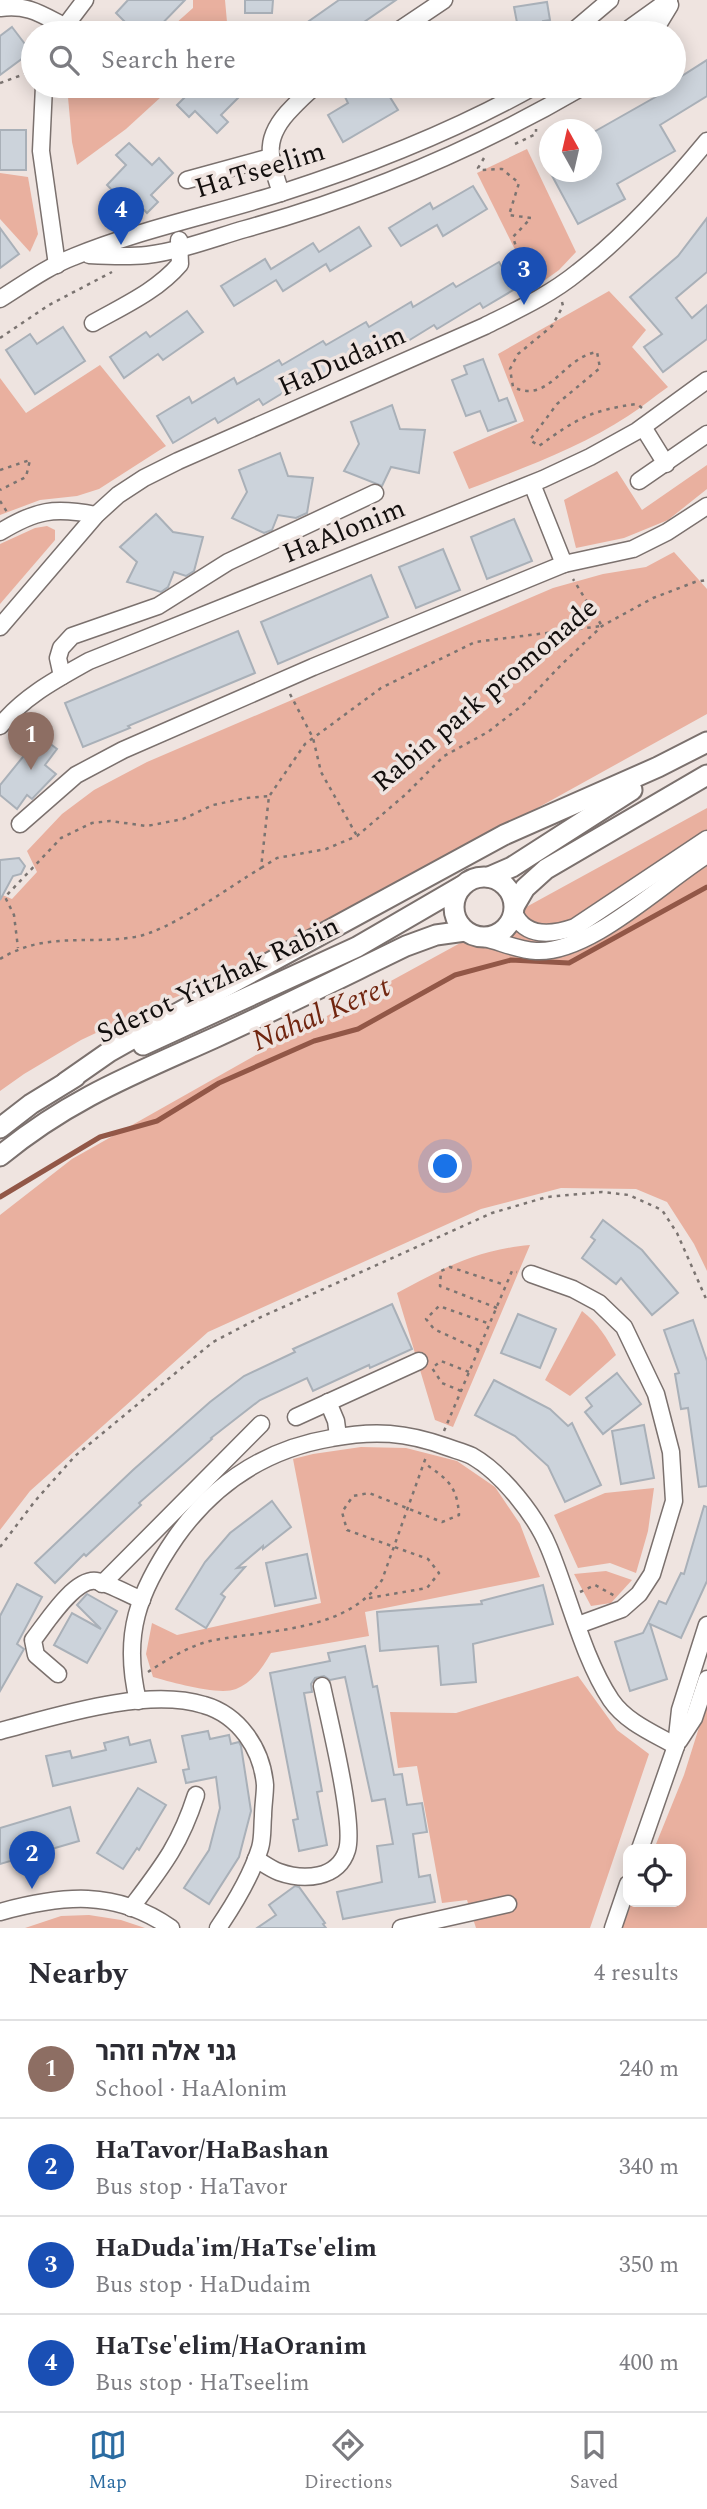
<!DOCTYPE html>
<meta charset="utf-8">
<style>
:root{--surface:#fff;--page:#f2f2f3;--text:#2b2b33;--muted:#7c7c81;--line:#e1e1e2;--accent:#2a6ba1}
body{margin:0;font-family:Spectral,"Noto Sans Hebrew",serif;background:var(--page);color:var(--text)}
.controls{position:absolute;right:21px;bottom:21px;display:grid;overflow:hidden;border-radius:14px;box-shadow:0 4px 18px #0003}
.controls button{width:63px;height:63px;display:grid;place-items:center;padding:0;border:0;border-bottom:2px solid var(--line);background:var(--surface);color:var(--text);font:35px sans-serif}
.compass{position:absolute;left:539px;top:119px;width:63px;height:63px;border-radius:50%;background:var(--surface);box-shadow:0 4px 18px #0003;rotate:352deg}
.you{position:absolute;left:446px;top:1167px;width:24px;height:24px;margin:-18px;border:5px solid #fff;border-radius:50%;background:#1a73e8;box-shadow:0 0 0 10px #1a73e833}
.badge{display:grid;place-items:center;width:46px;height:46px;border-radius:50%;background:var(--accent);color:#fff;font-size:23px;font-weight:700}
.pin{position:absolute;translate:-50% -58px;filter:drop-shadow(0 2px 4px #0008)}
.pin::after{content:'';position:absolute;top:37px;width:24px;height:21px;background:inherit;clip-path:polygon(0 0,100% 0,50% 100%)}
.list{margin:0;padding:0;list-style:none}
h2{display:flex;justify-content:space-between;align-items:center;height:91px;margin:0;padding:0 28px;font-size:30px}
h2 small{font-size:23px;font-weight:400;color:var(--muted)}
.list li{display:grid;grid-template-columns:46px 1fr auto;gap:21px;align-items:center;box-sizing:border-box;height:98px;padding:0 28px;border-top:2px solid var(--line)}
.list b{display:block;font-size:26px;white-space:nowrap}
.list p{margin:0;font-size:23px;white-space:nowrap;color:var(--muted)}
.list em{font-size:23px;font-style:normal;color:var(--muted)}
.icon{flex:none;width:38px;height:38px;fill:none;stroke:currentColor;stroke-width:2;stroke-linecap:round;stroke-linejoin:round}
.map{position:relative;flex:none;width:707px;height:1928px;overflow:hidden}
.search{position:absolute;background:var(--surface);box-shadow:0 4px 18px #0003;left:21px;right:21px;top:21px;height:77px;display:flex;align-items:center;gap:18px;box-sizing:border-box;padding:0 24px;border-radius:38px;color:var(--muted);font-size:26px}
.sheet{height:483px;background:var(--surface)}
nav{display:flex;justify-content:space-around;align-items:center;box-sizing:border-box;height:98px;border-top:2px solid var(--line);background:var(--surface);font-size:19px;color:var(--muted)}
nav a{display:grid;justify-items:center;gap:4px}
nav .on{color:var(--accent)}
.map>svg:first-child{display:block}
.green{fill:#e9b09f}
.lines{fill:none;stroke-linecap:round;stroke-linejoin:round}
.stream{stroke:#925747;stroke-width:5}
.building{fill:#ccd3db;stroke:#a9b0b8;stroke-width:2}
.minor-casing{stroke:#7b716e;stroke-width:19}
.major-casing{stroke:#7b716e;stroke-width:23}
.path{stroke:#7b7471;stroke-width:2.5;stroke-dasharray:3.5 5;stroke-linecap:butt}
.minor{stroke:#fff;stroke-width:16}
.major{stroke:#fff;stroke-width:19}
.labels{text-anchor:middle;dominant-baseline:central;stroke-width:7;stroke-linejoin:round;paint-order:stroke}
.street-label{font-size:28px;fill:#130f0e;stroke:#efe4e0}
.water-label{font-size:30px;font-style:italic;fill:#712610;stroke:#efe4e0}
</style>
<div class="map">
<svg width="707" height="1928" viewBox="0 0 707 1928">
<rect width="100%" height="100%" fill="#efe4e0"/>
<g class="green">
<polygon points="193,0 225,0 228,33 165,33 193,8"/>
<polygon points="67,86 173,86 126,129 77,165 72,142"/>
<polygon points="527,149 576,252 559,270 534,288 477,173"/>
<polygon points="0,173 28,177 38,234 30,252 0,219"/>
<path d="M609 291 646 330 632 347 668 387C655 396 642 407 628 416 581 447 521 469 469 489L453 452 524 421 498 354Z"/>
<polygon points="100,365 166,446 99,489 77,496 40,500 0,515 0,378 26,413"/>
<polygon points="707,465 707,489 668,520 624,538 576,548 564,500 617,471 642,510"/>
<polygon points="47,526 55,530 55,540 0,604 0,544 35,528"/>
<polygon points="674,552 707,589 707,714 317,930 228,976 149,1008 81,1040 24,1074 0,1091 0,894 12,899 37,872 27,851 62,814 94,790 147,762 553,588 603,574 646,567"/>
<polygon points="707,808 707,1271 694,1244 667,1202 636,1189 561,1188 481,1209 208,1332 30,1491 0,1530 0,1215 72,1159 263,1051"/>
<path d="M530 1245 453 1427 435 1420 397 1293C444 1268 476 1250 530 1245Z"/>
<path d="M582 1311C598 1323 607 1338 616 1355L570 1396 545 1380Z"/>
<path d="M361 1447 406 1448 457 1461 495 1487 520 1524 540 1577 365 1612 369 1636 271 1653C263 1667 252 1683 236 1689 219 1696 171 1682 153 1677L146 1654 152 1623 177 1635 321 1603 293 1459 313 1454Z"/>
<polygon points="654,1488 648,1531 636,1573 610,1563 578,1568 554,1515 605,1493"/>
<polygon points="606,1571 632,1580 611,1603 591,1606 574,1574"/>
<polygon points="578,1676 617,1730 649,1754 590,1928 476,1928 467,1900 442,1903 417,1766 398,1768 390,1712 456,1713"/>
<polygon points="707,1702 707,1928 622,1928 632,1902 681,1902 681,1849 654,1849 684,1775"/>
<polygon points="89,1915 121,1920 145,1928 25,1928 61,1916"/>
</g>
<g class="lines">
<polyline class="stream" points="0,1197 100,1137 157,1121 219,1083 314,1041 358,1029 455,975 511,960 569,963 707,887"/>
</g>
<g class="building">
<polygon points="128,0 185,0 153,33 136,33 116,13"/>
<polygon points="245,0 273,0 272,13 245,13"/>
<polygon points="339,0 396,0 348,33 292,33"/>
<polygon points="547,2 550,20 543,21 544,33 519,33 514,7"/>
<polygon points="12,27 31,52 0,75 0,36"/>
<polygon points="707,60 707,96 660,125 675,151 617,184 625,199 578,224 550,172 592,172 592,133 659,95 657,92 667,86 674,86 674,81"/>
<polygon points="196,86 236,86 243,93 221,115 228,122 217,133 195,111 189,117 177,105"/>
<polygon points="359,86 383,86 398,110 343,142 328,115 348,103 344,95"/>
<rect x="0" y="130" width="26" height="40"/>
<polygon points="129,143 152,165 159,158 173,173 151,195 158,202 147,213 125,191 119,197 107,185 126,165 116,155"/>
<polygon points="473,186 487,209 443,236 437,225 401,246 389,228 430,203 433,209"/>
<polygon points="707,218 707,272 676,298 692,318 707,305 707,339 663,372 644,347 662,334 630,297 678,256"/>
<polygon points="359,227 371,246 330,271 326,264 283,291 276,280 234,306 221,286 265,259 271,269 313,243 319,252"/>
<polygon points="0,228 19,254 0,268"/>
<polygon points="499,262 515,289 483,308 480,303 437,329 434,325 395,349 391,343 350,368 346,363 307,386 304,380 263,405 259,399 218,423 215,418 173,443 157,416 189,397 192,403 234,378 237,384 279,360 282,365 323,341 326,345 366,322 369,327 411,302 413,307 453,283 456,287"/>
<polygon points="187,311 203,332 163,360 158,354 124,378 110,357 146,332 150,337"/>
<polygon points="63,327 85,361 35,394 6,350 30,334 37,344"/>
<polygon points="483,359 499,401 507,398 516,421 488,431 480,411 466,416 452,380 467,374 464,366"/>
<polygon points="392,405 400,429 425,430 419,473 391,467 382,486 344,471 359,444 351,422"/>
<polygon points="280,453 288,476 313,478 307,513 296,518 278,515 272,530 264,533 232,518 247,492 239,470"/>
<polygon points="156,514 173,532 203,537 194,571 186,576 174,572 168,587 161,592 127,582 137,562 120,547"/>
<polygon points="514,519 532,561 487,579 471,537"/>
<polygon points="443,549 460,590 416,608 399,567"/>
<polygon points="371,575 388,617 278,664 261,622"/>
<polygon points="238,631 255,673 128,726 130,728 83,747 65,703"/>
<polygon points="40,736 57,749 45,765 56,774 32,799 27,795 17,809 0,795 0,785"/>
<polygon points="19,858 25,866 21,874 13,876 0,900 0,860"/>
<polygon points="603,1220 642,1250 678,1293 652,1315 621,1278 616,1284 582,1258 595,1240 591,1237"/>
<polygon points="392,1304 412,1349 370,1368 369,1365 313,1391 307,1378 260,1400 211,1438 212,1439 139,1503 141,1505 86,1556 84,1554 55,1583 35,1563 133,1470 210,1402 244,1376 295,1352 293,1349"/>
<polygon points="518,1314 556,1329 540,1368 501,1353"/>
<polygon points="693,1320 707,1361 707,1486 699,1487 688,1408 681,1409 675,1374 679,1373 664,1330"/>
<polygon points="617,1373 641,1404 603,1434 585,1412 592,1406 586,1398"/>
<polygon points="494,1380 550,1409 568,1426 572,1423 601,1485 565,1502 548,1466 515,1436 475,1415"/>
<polygon points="644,1425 654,1478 621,1484 612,1431"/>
<polygon points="272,1501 291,1527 263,1549 263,1546 237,1568 245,1567 221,1594 225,1597 206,1628 176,1609 205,1562 230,1533"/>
<polygon points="704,1506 707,1507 707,1581 681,1638 650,1624 667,1679 630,1691 615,1642 643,1633 659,1601 666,1604 681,1573 684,1574"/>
<polygon points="307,1554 316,1598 275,1606 266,1563"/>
<polygon points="17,1584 42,1597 17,1644 24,1649 0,1691 0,1616"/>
<polygon points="543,1585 553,1624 473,1644 476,1682 441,1685 438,1646 380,1651 377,1612 482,1604 481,1601"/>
<polygon points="87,1594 117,1611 87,1663 54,1645 72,1613 101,1629 77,1605"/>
<polygon points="365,1646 373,1687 377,1686 394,1775 402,1774 407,1805 422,1803 427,1832 413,1834 419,1877 430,1875 435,1902 343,1919 337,1892 382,1882 377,1846 393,1844 385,1799 372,1801 345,1677 330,1680 324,1676 315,1678 311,1684 312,1692 304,1693 322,1791 317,1792 327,1845 299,1851 293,1820 298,1819 270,1673 330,1661 328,1653"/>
<polygon points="208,1731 210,1739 229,1735 231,1744 239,1742 241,1746 251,1811 239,1857 209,1904 184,1888 209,1850 220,1808 216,1777 186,1783 183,1770 189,1769 182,1736"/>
<polygon points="128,1737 130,1745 150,1740 156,1762 53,1786 46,1756 70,1751 72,1758 106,1750 104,1743"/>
<polygon points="138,1788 166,1805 139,1850 137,1848 123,1869 97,1853"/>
<polygon points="70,1807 79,1841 0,1864 0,1828"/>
<polygon points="295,1886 299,1887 325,1923 323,1924 326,1928 257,1928 276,1915 269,1905"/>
</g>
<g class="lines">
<defs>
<g id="minor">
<path d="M0 8C27 4 41 14 64 26"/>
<polyline points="60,33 85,0"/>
<polyline points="395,33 444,0"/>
<polyline points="571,33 610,0"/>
<polyline points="623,33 669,0"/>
<polyline points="653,33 670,5"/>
<polyline points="44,86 41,151 57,265"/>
<polyline points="187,180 271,157"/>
<path d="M281 193C269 157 262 138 292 108 300 100 307 92 316 86"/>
<path d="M89 255C108 256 128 257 147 255 180 251 214 238 245 229 364 196 478 148 584 86"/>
<path d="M0 299C24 284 47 267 73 257 141 229 212 215 281 193 369 165 455 131 535 86"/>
<path d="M93 323C123 306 157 291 180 264L179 240"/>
<polyline points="643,427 666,464"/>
<polyline points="639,481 707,434"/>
<polyline points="532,484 564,564 633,549 667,532 707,506"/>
<path d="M0 532C36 510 54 507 96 515"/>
<path d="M0 627 96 515 118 495 144 478 178 461 485 326C517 310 550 295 578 272 626 235 669 187 707 141"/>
<polyline points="62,676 58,658 61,648 72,636 158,606 228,562 375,493"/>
<path d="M0 726C24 696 57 679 89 661L543 479 590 457 637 431 707 380"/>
<polyline points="20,824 76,775 123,750 313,667 564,564"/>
<path d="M514 912C524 938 552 935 575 927L707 839"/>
<path d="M484 938C501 942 518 950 536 951 589 954 661 884 707 855"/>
<polyline points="531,1274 573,1289 599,1303 624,1327 656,1394 671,1452 674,1501 652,1574 639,1594 622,1609 578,1625"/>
<polyline points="328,1402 336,1421 338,1436"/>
<polyline points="296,1417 419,1361"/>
<polyline points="102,1584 261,1424"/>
<path d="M58 1674 36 1655 33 1640C45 1625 74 1578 96 1581 109 1583 129 1595 142 1600"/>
<path d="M138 1701C122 1635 138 1592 176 1537 215 1482 266 1449 332 1438 374 1430 406 1432 447 1447 455 1450 464 1452 472 1456 502 1473 536 1516 549 1548 569 1596 583 1658 611 1700 626 1722 653 1733 676 1746"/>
<path d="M0 1731C57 1716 146 1687 204 1705 239 1715 262 1749 265 1785 265 1795 263 1806 263 1816 262 1827 263 1838 260 1848 251 1877 235 1903 218 1928"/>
<polyline points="679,1741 694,1718 707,1679"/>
<polyline points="640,1849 676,1746 680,1710 707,1625"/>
<path d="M256 1859C263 1863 271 1869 279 1872 304 1881 338 1879 347 1850 355 1823 329 1719 322 1686"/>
<path d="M131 1908C162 1867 180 1845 196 1795"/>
<path d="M0 1912C62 1895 115 1889 171 1928"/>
<polyline points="401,1928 508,1904"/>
<polyline points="613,1928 628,1884"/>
</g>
<g id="major">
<circle cx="484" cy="907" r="30"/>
<polyline points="489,877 512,867 632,790"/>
<polyline points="515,905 525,888 546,869 707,775"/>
<polyline points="143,1045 357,947 462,886"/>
<polyline points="66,1082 109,1052 210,995 504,835 658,767 707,742"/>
<polyline points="0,1128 31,1104 75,1077"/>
<path d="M0 1156C69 1099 134 1074 214 1038 278 1009 342 977 406 946L436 935 465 931"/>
</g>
</defs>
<use href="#minor" class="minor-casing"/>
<use href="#major" class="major-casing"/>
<g class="path">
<polyline points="0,83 33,71"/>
<polyline points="515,144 536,134 536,129"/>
<polyline points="484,158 478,168 481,170 502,169 519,183 509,215 531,218 513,237 528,286"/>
<path d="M562 302 563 306 552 326 518 354 510 369 513 387C549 405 563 357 597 352L600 368 557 404 530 440 539 446C576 419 591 410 637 404L642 408"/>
<polyline points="0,338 49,305 112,272"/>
<polyline points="0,470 30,460 26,477 0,490"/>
<polyline points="0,501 7,512"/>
<polyline points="290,694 313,738 321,772 357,836"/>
<polyline points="270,795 305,744 381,688 475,642 602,626 573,579"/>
<polyline points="261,868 277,858 326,849 357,836 405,795 444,756 488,732 524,704 561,665 602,626 653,598 695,582 707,580"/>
<path d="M0 959C46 931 86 945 135 937 170 931 229 887 261 868L269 796 246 798 213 805 183 819 147 826 110 821 92 823 61 838 5 897 14 915 18 948"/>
<polyline points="497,1308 440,1286 441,1271 450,1267 505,1285"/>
<polyline points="479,1350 434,1329 426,1319 439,1306 490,1324"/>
<polyline points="461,1391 442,1383 432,1368 441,1361 469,1372"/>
<polyline points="444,1431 512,1271 517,1272"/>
<polyline points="0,1547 35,1501 75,1456 213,1342 259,1318 492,1213 547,1197 602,1192 629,1195 662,1210 677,1233 707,1301"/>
<polyline points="580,1592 595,1585 615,1596"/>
<path d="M369 1598 427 1588 439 1573 428 1559 347 1530 342 1512 353 1496 369 1493 442 1522 459 1515C457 1485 447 1479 424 1463"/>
<path d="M148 1672C166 1660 189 1646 210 1641 268 1629 345 1633 382 1580L426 1457"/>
</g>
<use href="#minor" class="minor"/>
<use href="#major" class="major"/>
</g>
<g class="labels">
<g class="street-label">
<text transform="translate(260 170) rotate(-17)">HaTseelim</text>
<text transform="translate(342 361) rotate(-24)">HaDudaim</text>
<text transform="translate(344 531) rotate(-22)">HaAlonim</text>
<text transform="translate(485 695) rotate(-40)">Rabin park promonade</text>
<text transform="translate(218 980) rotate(-25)">Sderot Yitzhak Rabin</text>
</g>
<g class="water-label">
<text transform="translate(321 1014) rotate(-23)">Nahal Keret</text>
</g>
</g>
</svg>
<div class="controls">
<button><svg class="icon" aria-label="locate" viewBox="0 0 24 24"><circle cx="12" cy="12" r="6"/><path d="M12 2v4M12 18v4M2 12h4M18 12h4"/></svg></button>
</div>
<svg class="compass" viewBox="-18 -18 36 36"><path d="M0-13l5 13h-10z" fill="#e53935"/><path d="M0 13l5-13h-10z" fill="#7c7c81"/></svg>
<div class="you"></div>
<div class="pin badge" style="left:31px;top:770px;background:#8d6e63">1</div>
<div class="pin badge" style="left:32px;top:1889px;background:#1a4fb4">2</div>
<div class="pin badge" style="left:524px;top:305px;background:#1a4fb4">3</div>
<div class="pin badge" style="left:121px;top:245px;background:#1a4fb4">4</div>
<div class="search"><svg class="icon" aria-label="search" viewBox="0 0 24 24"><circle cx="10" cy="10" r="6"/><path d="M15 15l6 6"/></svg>Search here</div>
</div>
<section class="sheet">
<h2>Nearby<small>4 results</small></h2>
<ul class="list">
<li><span class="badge" style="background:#8d6e63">1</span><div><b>גני אלה וזהר</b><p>School · HaAlonim</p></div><em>240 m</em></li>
<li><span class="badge" style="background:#1a4fb4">2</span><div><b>HaTavor/HaBashan</b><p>Bus stop · HaTavor</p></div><em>340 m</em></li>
<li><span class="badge" style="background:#1a4fb4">3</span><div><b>HaDuda'im/HaTse'elim</b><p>Bus stop · HaDudaim</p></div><em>350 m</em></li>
<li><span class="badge" style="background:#1a4fb4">4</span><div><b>HaTse'elim/HaOranim</b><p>Bus stop · HaTseelim</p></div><em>400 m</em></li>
</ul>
</section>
<nav>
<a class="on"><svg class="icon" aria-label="map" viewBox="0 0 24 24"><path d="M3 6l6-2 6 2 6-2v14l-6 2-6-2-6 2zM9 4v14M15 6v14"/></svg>Map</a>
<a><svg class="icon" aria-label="directions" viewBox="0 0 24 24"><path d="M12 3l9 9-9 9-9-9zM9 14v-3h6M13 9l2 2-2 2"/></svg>Directions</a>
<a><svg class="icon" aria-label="saved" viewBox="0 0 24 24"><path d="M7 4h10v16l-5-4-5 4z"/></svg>Saved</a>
</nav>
